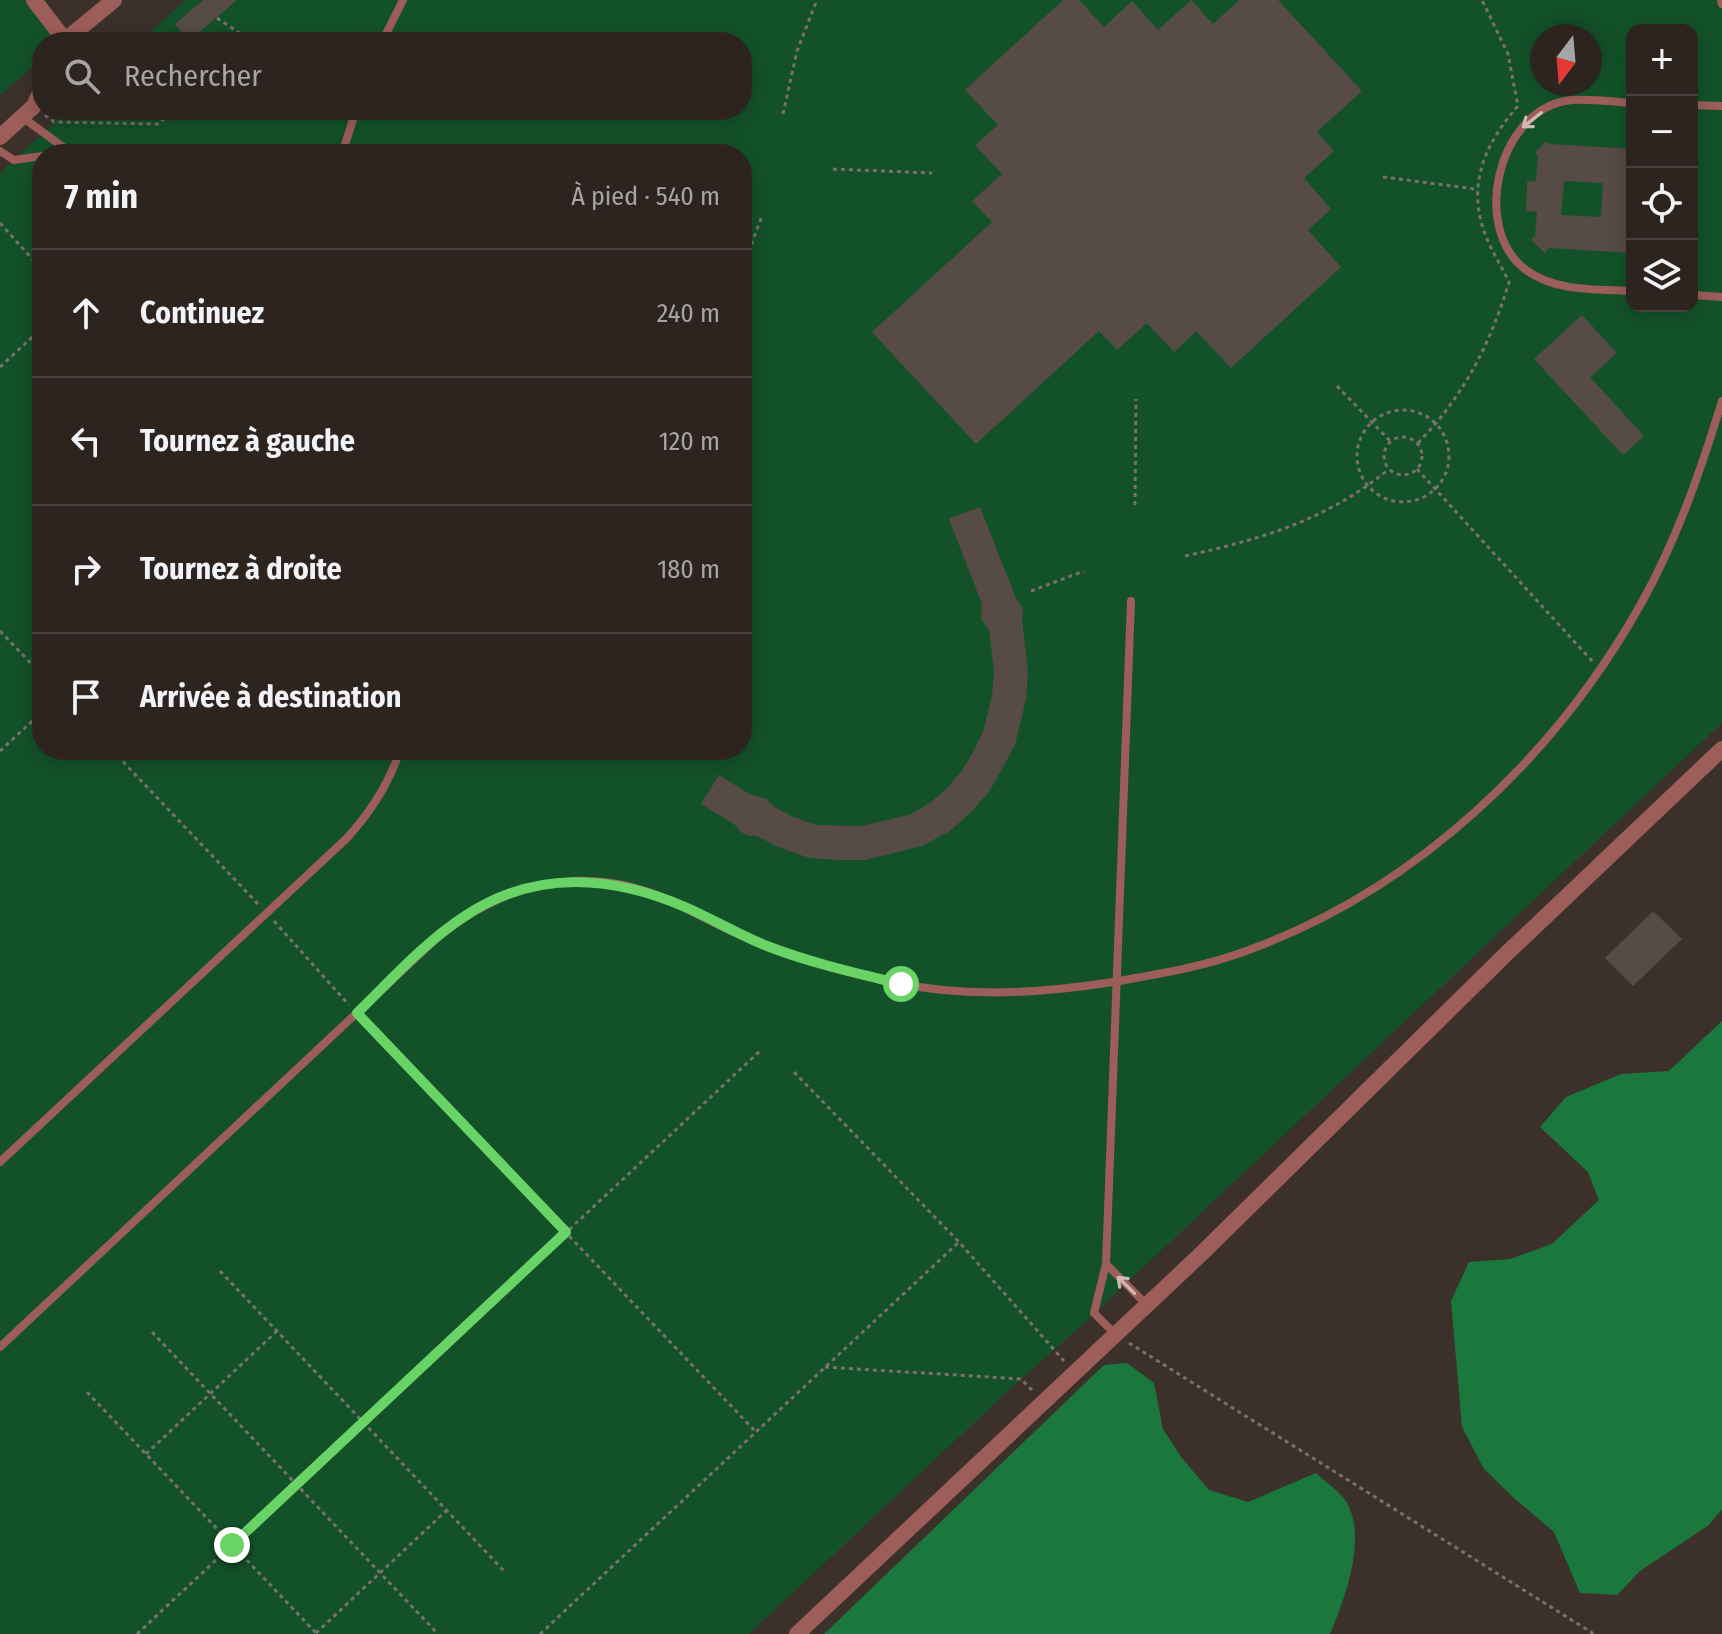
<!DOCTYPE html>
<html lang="fr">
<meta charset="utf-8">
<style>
:root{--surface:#2d2420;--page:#352c29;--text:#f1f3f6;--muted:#a7a4a5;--line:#48413e}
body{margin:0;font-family:"Fira Sans Condensed",sans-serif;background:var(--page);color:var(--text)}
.controls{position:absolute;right:24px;top:24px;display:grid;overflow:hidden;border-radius:16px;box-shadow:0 4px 20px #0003}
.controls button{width:72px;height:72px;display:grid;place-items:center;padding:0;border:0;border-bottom:2px solid var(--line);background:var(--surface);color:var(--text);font:40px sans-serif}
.compass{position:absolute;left:1530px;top:24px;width:72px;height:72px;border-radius:50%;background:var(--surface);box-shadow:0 4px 20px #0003;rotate:196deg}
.stop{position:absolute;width:24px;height:24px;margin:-18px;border:6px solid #69d465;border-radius:50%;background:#fff}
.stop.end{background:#69d465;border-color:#fff;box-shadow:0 2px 8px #0008}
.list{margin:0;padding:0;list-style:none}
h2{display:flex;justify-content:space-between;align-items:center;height:104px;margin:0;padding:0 32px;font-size:34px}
h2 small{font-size:26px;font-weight:400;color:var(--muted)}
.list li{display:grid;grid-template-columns:52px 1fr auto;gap:24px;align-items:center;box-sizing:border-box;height:128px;padding:0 32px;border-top:2px solid var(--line)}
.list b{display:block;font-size:30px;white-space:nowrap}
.list em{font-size:26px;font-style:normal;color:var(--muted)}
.icon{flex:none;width:44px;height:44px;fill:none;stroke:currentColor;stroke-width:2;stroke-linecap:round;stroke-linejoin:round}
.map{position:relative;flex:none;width:1722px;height:1634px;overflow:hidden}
.search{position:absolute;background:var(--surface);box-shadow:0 4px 20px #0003;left:32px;top:32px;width:720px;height:88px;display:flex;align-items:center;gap:20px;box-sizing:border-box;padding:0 28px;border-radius:32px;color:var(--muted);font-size:30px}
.panel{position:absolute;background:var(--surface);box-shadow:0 4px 20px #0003;left:32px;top:144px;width:720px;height:616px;border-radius:32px}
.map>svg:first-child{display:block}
.green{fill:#135229;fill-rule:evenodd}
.forest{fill:#1b783d}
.building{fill:#574b46;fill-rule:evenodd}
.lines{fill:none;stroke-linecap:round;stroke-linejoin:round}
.path{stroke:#7b706c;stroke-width:3;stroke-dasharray:4 4;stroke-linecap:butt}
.lane{stroke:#9d5e5a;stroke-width:8}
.street{stroke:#9d5e5a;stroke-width:16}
.oneway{stroke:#d1b9b5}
.route{stroke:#69d465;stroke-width:10}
</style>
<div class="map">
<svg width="1722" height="1634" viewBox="0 0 1722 1634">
<rect width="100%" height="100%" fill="#3c302b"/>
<g class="green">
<polygon points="0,0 34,0 56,25 54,42 42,42 42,59 0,95"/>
<path d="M185 0H1722V723L1081 1326 1021 1379 749 1634H0V173L55 122 56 110H742V42H140ZM1632 30H1692V306H1632ZM1542 36H1590V84H1542ZM42 154H742V750H42Z"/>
</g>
<g class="forest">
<polygon points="1722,1021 1722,1509 1709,1525 1640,1571 1617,1595 1580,1593 1554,1532 1515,1499 1484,1469 1462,1427 1451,1301 1469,1262 1510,1259 1552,1244 1599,1200 1588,1172 1540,1127 1566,1097 1621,1074 1669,1071"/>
<path d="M1127 1363 1154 1383 1163 1429 1181 1457 1209 1490 1248 1502 1316 1473C1325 1482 1341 1492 1347 1503 1367 1539 1345 1598 1330 1634H824L1104 1365Z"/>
</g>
<g class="building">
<polygon points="203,0 237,0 189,41 175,24"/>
<polygon points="1063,0 1079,0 1104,27 1132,1 1158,30 1191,0 1213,24 1239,0 1278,0 1362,91 1317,132 1334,151 1304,178 1331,209 1308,230 1341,267 1231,368 1196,331 1174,352 1147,323 1117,350 1099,331 976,444 872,332 992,222 972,201 1002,174 975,145 998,125 965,90"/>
<path d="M1546 141 1550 144 1632 149V253L1549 248 1545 253 1531 240 1535 236 1537 212 1526 211 1527 182 1536 181 1538 156 1535 153ZM1564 181 1603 183 1601 217 1561 215Z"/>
<polygon points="1582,315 1617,353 1590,377 1644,436 1623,455 1534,359"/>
<polygon points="980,507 1015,596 1023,609 1022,620 1028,672 1026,699 1015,745 989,792 971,812 950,831 922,846 865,860 839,860 809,858 778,847 757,836 749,836 742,833 734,824 701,804 719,775 749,794 767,799 774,807 791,816 816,825 861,826 909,815 930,803 947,788 961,772 972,754 983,732 992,695 994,672 989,630 981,619 982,604 949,519"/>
<polygon points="1653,911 1682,939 1633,986 1605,958"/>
</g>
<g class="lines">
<g class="path">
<polyline points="217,18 253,42"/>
<polyline points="783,114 797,51 817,0"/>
<polyline points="45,115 54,122 158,124 173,110"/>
<polyline points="833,169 932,173"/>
<polyline points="1383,177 1475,189"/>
<polyline points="0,223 42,270"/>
<polyline points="743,267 762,216"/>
<polyline points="0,367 42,328"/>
<polyline points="1337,386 1390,441"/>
<circle cx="1403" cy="456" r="46"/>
<circle cx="1403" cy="456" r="19"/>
<path d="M1418 443C1463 397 1491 343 1509 282 1501 265 1490 249 1484 231 1467 183 1486 142 1518 106L1508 54 1482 0"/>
<polyline points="1417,469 1593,662"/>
<polyline points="1135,505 1136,399"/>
<path d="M1185 556C1262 539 1327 520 1389 469"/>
<polyline points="1031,591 1084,571"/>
<polyline points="0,631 42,675"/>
<polyline points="112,750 258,904"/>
<polyline points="0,751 42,712"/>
<polyline points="274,921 349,1005"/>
<polyline points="365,1022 756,1432"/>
<polyline points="794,1072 959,1242 1064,1361"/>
<polyline points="220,1271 505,1572"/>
<polyline points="152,1332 438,1634"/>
<polyline points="1129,1343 1594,1634"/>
<polyline points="825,1367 1021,1379 1032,1390"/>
<polyline points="87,1392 317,1634"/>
<polyline points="146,1454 277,1331"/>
<polyline points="316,1633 447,1510"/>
<polyline points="137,1634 761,1050"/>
<polyline points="540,1634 959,1242"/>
</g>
<g class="lane">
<polyline points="1721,0 1722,4"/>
<polyline points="382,42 403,0"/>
<path d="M1632 103C1613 102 1583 97 1565 101 1497 114 1471 229 1526 270 1556 292 1597 289 1632 291"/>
<polyline points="1692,105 1722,106"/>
<polyline points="22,117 70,152"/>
<polyline points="0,151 14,160 42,156"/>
<polyline points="55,154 70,152 175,154"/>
<polyline points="342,154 356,110"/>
<polyline points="1692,295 1722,297"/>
<path d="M0 1162 346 839C370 813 389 784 400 750"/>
<polyline points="1106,1264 1147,1305"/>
<polyline points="1116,1335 1094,1313 1106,1264 1131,601"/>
<path d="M0 1347 439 936C501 887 571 866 649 892 677 902 702 918 729 930 782 954 840 972 897 983 968 998 1042 993 1113 982 1158 974 1203 967 1246 951 1415 890 1555 758 1642 602 1677 539 1701 470 1722 401"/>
</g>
<g class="street">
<polyline points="34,0 64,39"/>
<polyline points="63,42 114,0"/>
<polyline points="0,137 34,106 42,88"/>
<polyline points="797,1634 1199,1256 1506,954 1722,749"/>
</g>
</g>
<defs><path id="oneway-shaft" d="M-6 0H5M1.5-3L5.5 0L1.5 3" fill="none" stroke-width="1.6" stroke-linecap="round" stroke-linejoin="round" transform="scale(2)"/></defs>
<g class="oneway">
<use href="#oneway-shaft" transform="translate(1532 120) rotate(142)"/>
<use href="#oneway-shaft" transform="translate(1126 1285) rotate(-135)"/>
</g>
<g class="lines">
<path class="route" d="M232 1545 566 1232 357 1013C391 980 425 942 465 916 534 870 611 875 685 907 713 919 739 935 767 946 811 963 856 973 901 984"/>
</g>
</svg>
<div class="controls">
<button>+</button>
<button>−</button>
<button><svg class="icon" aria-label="locate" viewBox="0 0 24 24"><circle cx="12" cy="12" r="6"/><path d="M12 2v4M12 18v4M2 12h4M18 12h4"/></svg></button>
<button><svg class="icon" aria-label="layers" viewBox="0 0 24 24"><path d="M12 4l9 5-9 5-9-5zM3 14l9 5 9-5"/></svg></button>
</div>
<svg class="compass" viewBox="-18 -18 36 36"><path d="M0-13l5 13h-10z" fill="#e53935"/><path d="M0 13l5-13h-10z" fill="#a7a4a5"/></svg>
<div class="stop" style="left:901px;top:984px"></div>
<div class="stop end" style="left:232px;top:1545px"></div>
<div class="search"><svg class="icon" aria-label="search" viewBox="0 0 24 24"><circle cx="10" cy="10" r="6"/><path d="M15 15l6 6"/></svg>Rechercher</div>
<section class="panel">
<h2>7 min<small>À pied · 540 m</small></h2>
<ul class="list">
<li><svg class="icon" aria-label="ahead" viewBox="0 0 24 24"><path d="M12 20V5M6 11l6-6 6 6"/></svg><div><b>Continuez</b></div><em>240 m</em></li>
<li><svg class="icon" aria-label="left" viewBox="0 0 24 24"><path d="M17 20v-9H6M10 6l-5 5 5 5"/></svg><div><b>Tournez à gauche</b></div><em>120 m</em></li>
<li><svg class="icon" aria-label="right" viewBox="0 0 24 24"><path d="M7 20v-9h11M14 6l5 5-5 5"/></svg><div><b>Tournez à droite</b></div><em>180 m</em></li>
<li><svg class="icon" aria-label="arrive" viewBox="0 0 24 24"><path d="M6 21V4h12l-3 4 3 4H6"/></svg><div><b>Arrivée à destination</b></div></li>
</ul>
</section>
</div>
